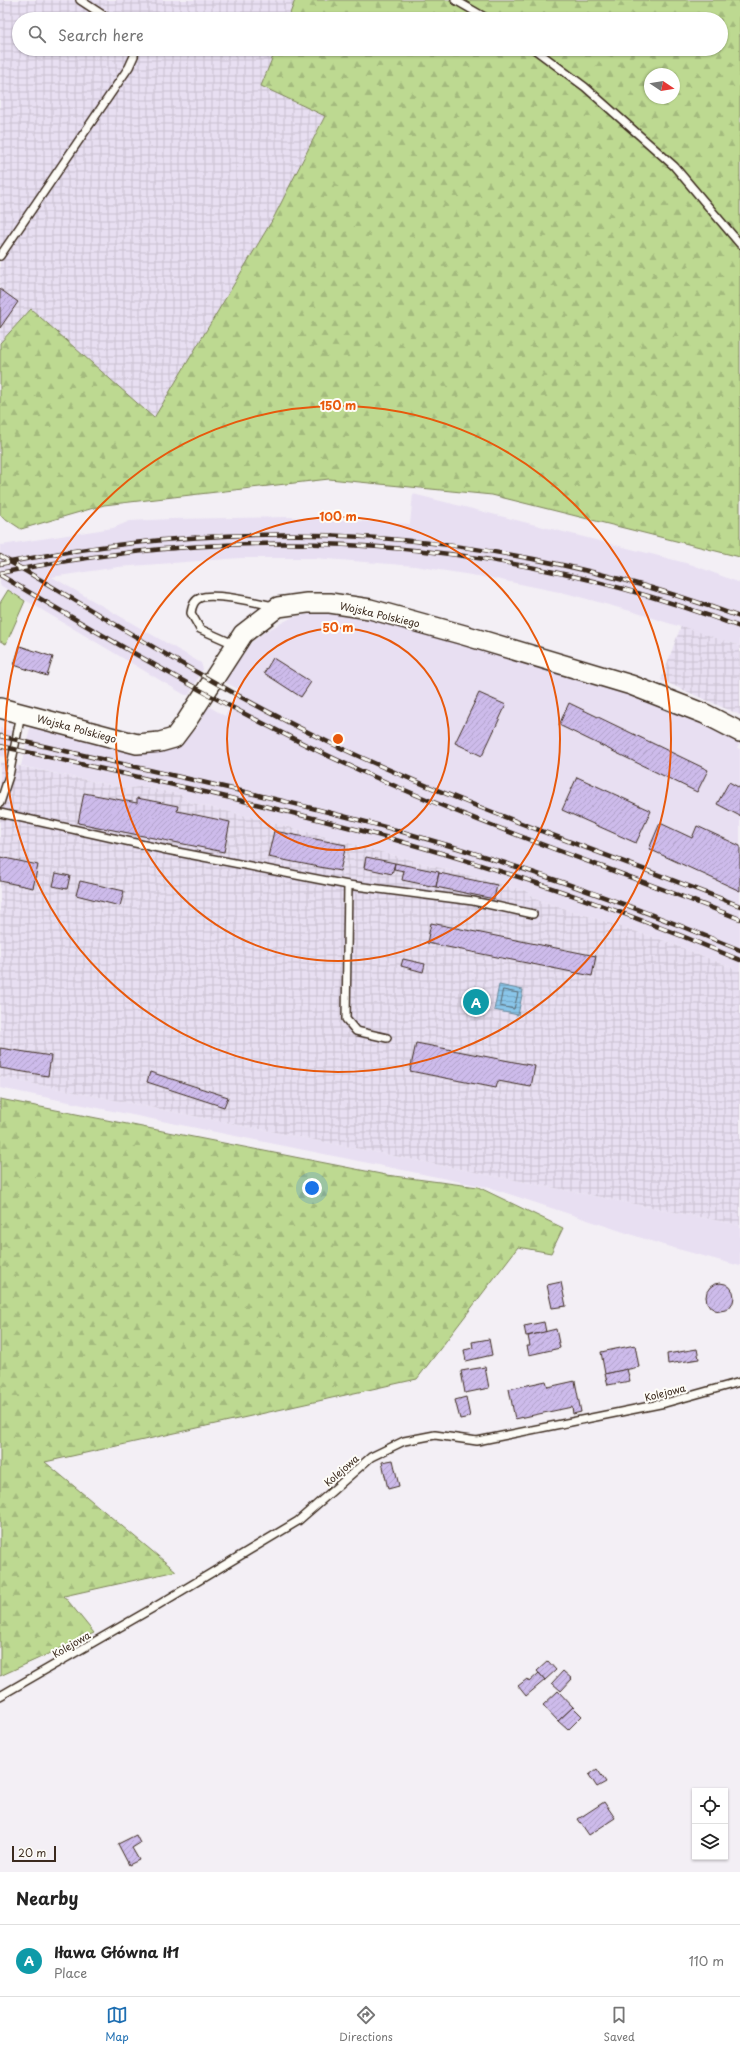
<!DOCTYPE html>
<meta charset="utf-8">
<style>
:root{--surface:#fff;--page:#f6f6f6;--text:#222;--muted:#767676;--line:#e0e0e0;--accent:#1f6fb2}
body{margin:0;font-family:"Playpen Sans",sans-serif;background:var(--page);color:var(--text)}
.controls{position:absolute;right:12px;bottom:12px;display:grid;overflow:hidden;border-radius:0px;box-shadow:0 1px 3px #0004}
.controls button{width:36px;height:36px;display:grid;place-items:center;padding:0;border:0;border-bottom:1px solid var(--line);background:var(--surface);color:var(--text);font:20px sans-serif}
.compass{position:absolute;left:644px;top:68px;width:36px;height:36px;border-radius:50%;background:var(--surface);box-shadow:0 1px 3px #0004;rotate:102deg}
.scale{position:absolute;left:12px;bottom:10px;width:44px;box-sizing:border-box;padding-left:4px;border:2px solid #3b2a1e;border-top:0;font-size:11px;line-height:14px;white-space:nowrap;color:#3b2a1e;-webkit-text-stroke:3px #fdfcf7;paint-order:stroke}
.you{position:absolute;left:312px;top:1188px;width:14px;height:14px;margin:-10px;border:3px solid #fff;border-radius:50%;background:#1a73e8;box-shadow:0 0 0 6px #1a73e833}
.badge{display:grid;place-items:center;width:26px;height:26px;border-radius:50%;background:var(--accent);color:#fff;font-size:13px;font-weight:700}
.pin{position:absolute;translate:-50% -50%;border:2px solid #fff;box-shadow:0 1px 4px #0006}
.list{margin:0;padding:0;list-style:none}
h2{display:flex;justify-content:space-between;align-items:center;height:52px;margin:0;padding:0 16px;font-size:17px}
h2 small{font-size:13px;font-weight:400;color:var(--muted)}
.list li{display:grid;grid-template-columns:26px 1fr auto;gap:12px;align-items:center;box-sizing:border-box;height:72px;padding:0 16px;border-top:1px solid var(--line)}
.list b{display:block;font-size:15px;white-space:nowrap}
.list p{margin:0;font-size:13px;white-space:nowrap;color:var(--muted)}
.list em{font-size:13px;font-style:normal;color:var(--muted)}
.icon{flex:none;width:22px;height:22px;fill:none;stroke:currentColor;stroke-width:2;stroke-linecap:round;stroke-linejoin:round}
.map{position:relative;flex:none;width:740px;height:1872px;overflow:hidden}
.search{position:absolute;background:var(--surface);box-shadow:0 1px 3px #0004;left:12px;right:12px;top:12px;height:44px;display:flex;align-items:center;gap:10px;box-sizing:border-box;padding:0 14px;border-radius:22px;color:var(--muted);font-size:15px}
.sheet{height:124px;background:var(--surface)}
nav{display:flex;justify-content:space-around;align-items:center;box-sizing:border-box;height:56px;border-top:1px solid var(--line);background:var(--surface);font-size:11px;color:var(--muted)}
nav a{display:grid;justify-items:center;gap:2px}
nav .on{color:var(--accent)}
.map>svg:first-child{display:block}
.built{fill:#e8dff2}
.industrial{fill:url(#industrial-grid)}
.grass{fill:#bdd991;stroke:#7c8258}
.forest{fill:url(#forest-firs);stroke:#7c8258;fill-rule:evenodd}
.water{fill:url(#water-rules);stroke:#6a8798}
.lines{fill:none;stroke-linecap:round;stroke-linejoin:round}
.shore{stroke:#5a686f;stroke-width:1}
.building{fill:url(#building-hatch);stroke:#3b2a1e}
.lane-casing{stroke:#3b2a1e;stroke-width:10}
.secondary-casing{stroke:#3b2a1e;stroke-width:22}
.lane{stroke:#fdfcf7;stroke-width:7}
.secondary{stroke:#fdfcf7;stroke-width:19}
.rail-casing{stroke:#3b2a1e;stroke-width:4.5}
.rail{stroke:#fdfcf7;stroke-width:3;stroke-dasharray:9;stroke-linecap:butt}
.ring{fill:none;stroke:#e8590c;stroke-width:2}
.labels{text-anchor:middle;dominant-baseline:central;stroke-width:4;stroke-linejoin:round;paint-order:stroke}
.street-label{font-size:10px;fill:#3b2a1e;stroke:#fdfcf7}
.centre{fill:#e8590c;stroke:#fdfcf7;stroke-width:2}
.ring-label{font-size:12px;text-anchor:middle;font-weight:bold;fill:#e8590c;stroke:#fdfcf7;stroke-width:4;stroke-linejoin:round;paint-order:stroke}
</style>
<div class="map">
<svg width="740" height="1872" viewBox="0 0 740 1872">
<defs>
<pattern id="industrial-grid" width="8" height="8" patternUnits="userSpaceOnUse"><rect width="8" height="8" fill="#e8dff2"/><path d="M0 4h8M4 0v8" fill="none" stroke="#c8c0cf"/></pattern>
<pattern id="forest-firs" width="22" height="20" patternUnits="userSpaceOnUse"><rect width="22" height="20" fill="#bdd991"/><path d="M5 1l3.5 6h-7zM16 11l3.5 6h-7z" fill="#a3ba7d"/></pattern>
<pattern id="water-rules" width="6" height="5" patternUnits="userSpaceOnUse"><rect width="6" height="5" fill="#89c5e9"/><path d="M0 2.5h6" fill="none" stroke="#77a9c7"/></pattern>
<pattern id="building-hatch" width="6" height="6" patternUnits="userSpaceOnUse"><rect width="6" height="6" fill="#cdbbeb"/><path d="M-1 1l2-2M0 6l6-6M5 7l2-2" fill="none" stroke="#b1a1c9"/></pattern>
</defs>
<rect width="100%" height="100%" fill="#f3eff5"/>
<filter id="ink" filterUnits="userSpaceOnUse"><feTurbulence type="fractalNoise" baseFrequency=".025" numOctaves="2"/><feDisplacementMap in="SourceGraphic" scale="8" xChannelSelector="R" yChannelSelector="G"/><feConvolveMatrix kernelMatrix="1 2 1 2 8 2 1 2 1" color-interpolation-filters="sRGB"/></filter>
<g filter="url(#ink)">
<g class="built">
<polygon points="413,494 655,555 693,565 740,583 740,646 634,612 569,594 496,579 415,566 315,558 240,558 118,567 52,577 201,663 203,669 189,695 185,695 0,585 0,544 2,545 113,528 130,521 171,519 290,517 410,524"/>
<polygon points="326,613 361,617 381,622 593,680 681,713 740,742 737,748 740,749 740,971 665,941 538,900 526,891 259,819 188,802 181,795 141,786 128,789 21,766 31,724 175,745 197,728 208,706 225,716 240,690 223,681 252,642 266,631 293,617 310,614"/>
<polygon points="0,728 12,731 6,757 0,756"/>
<polygon points="0,1077 740,1225 740,1266 663,1245 491,1188 0,1088"/>
</g>
<g class="industrial">
<polygon points="0,0 295,0 288,19 19,19 19,49 276,49 261,86 325,115 273,219 154,418 31,309 0,343"/>
<polygon points="681,626 740,646 740,715 661,680"/>
<polygon points="0,762 128,789 141,786 181,795 188,802 259,819 526,891 538,900 665,941 740,971 740,1225 0,1077"/>
</g>
<polygon class="grass" points="8,590 25,601 6,644 0,641 0,603"/>
<g class="forest">
<path d="M295 0H740V557L492 495 329 479 104 505 21 529 0 515V343L31 309 154 418 273 219 325 116 261 86 276 49H721V19H288ZM650 74H674V98H650Z"/>
<polygon points="0,1099 386,1175 478,1187 563,1228 551,1253 518,1247 417,1379 45,1462 176,1571 64,1596 94,1633 0,1676"/>
</g>
<polygon class="water" points="499,985 523,990 518,1015 494,1010"/>
<g class="lines">
<polygon class="shore" points="503,990 518,993 514,1009 500,1006"/>
</g>
<g class="building">
<polygon points="0,289 18,302 0,328"/>
<polygon points="20,646 53,657 47,676 14,665"/>
<polygon points="273,658 311,682 301,697 264,673"/>
<polygon points="479,693 506,705 482,756 455,743"/>
<polygon points="569,703 708,770 697,792 559,725"/>
<polygon points="577,777 651,811 636,843 562,810"/>
<polygon points="729,782 740,788 740,816 717,804"/>
<polygon points="84,793 137,803 137,798 178,806 177,811 230,822 224,852 78,823"/>
<polygon points="660,823 692,838 697,826 740,846 740,891 649,849"/>
<polygon points="274,831 346,845 340,871 268,857"/>
<polygon points="0,857 38,865 33,888 0,881"/>
<polygon points="366,857 395,863 392,874 364,868"/>
<polygon points="395,863 439,872 436,887 402,880 404,871 394,869"/>
<polygon points="56,873 70,876 67,889 53,886"/>
<polygon points="439,873 497,885 494,899 436,887"/>
<polygon points="80,881 124,891 120,906 76,895"/>
<polygon points="431,923 596,956 592,976 427,943"/>
<polygon points="403,959 425,964 423,972 401,966"/>
<polygon points="468,993 488,1000 485,1012 464,1005"/>
<polygon points="416,1043 535,1066 531,1087 498,1081 496,1088 410,1071"/>
<polygon points="0,1048 51,1056 48,1076 0,1068"/>
<polygon points="150,1072 228,1097 224,1107 147,1082"/>
<polygon points="561,1282 566,1306 552,1308 547,1285"/>
<circle cx="720" cy="1297" r="14"/>
<polygon points="544,1322 546,1332 526,1336 524,1326"/>
<polygon points="556,1329 560,1348 529,1355 527,1346 530,1346 528,1336"/>
<polygon points="489,1339 492,1355 466,1361 464,1350 473,1348 472,1342"/>
<polygon points="635,1345 639,1367 605,1374 601,1352"/>
<polygon points="697,1349 699,1359 668,1364 667,1354"/>
<polygon points="485,1367 489,1388 465,1393 461,1371"/>
<polygon points="627,1369 630,1381 608,1385 605,1374"/>
<polygon points="546,1381 548,1387 575,1381 581,1412 573,1414 572,1407 515,1419 509,1389"/>
<polygon points="466,1397 470,1417 460,1419 455,1400"/>
<polygon points="393,1460 399,1486 388,1489 382,1462"/>
<polygon points="548,1661 556,1670 545,1680 537,1671"/>
<polygon points="563,1671 572,1679 561,1691 552,1683"/>
<polygon points="539,1673 545,1680 526,1696 518,1686 527,1679 529,1682"/>
<polygon points="558,1691 573,1707 558,1721 543,1705"/>
<polygon points="573,1707 582,1716 568,1730 558,1721"/>
<polygon points="597,1769 606,1782 597,1787 589,1775"/>
<polygon points="604,1802 615,1818 589,1835 578,1819"/>
<polygon points="136,1835 140,1843 132,1848 139,1860 129,1865 118,1844"/>
</g>
<g class="lines">
<defs>
<g id="lane">
<polyline points="80,0 109,19"/>
<polyline points="455,0 488,19"/>
<polyline points="534,49 585,87 674,166 740,244"/>
<polyline points="0,256 129,67 134,56 135,49"/>
<path d="M236 645 200 629 191 613C192 606 194 600 200 598 214 592 258 603 274 606"/>
<polyline points="0,803 9,776 21,714"/>
<polyline points="0,813 167,850 348,885 473,901 533,914"/>
<polyline points="348,885 346,1019 356,1031 387,1038"/>
<polyline points="0,1696 153,1608 298,1521 371,1457 404,1441 435,1435 477,1441 665,1403 740,1382"/>
</g>
<polyline id="secondary" points="0,708 137,744 160,742 174,738 186,722 243,634 278,607 307,603 330,603 370,609 464,635 631,685 705,714 740,732"/>
</defs>
<use href="#lane" class="lane-casing"/>
<use href="#secondary" class="secondary-casing"/>
<use href="#lane" class="lane"/>
<use href="#secondary" class="secondary"/>
<defs>
<g id="rail">
<path d="M0 556C108 619 214 687 326 741 460 805 602 852 740 906"/>
<path d="M0 564C255 512 495 528 740 617"/>
<path d="M0 573C251 522 500 536 740 627"/>
<path d="M0 575C118 645 236 714 361 771 485 827 614 869 740 919"/>
<path d="M0 736C132 767 265 794 396 830 513 863 628 903 740 950"/>
<path d="M0 746C128 775 258 802 385 837 506 870 625 911 740 960"/>
</g>
</defs>
<use href="#rail" class="rail-casing"/>
<use href="#rail" class="rail"/>
</g>
</g>
<g class="ring">
<circle cx="338" cy="739" r="111"/>
<circle cx="338" cy="739" r="222"/>
<circle cx="338" cy="739" r="333"/>
</g>
<g class="labels">
<g class="street-label">
<text transform="translate(380 614) rotate(13)">Wojska Polskiego</text>
<text transform="translate(77 728) rotate(15)">Wojska Polskiego</text>
<text transform="translate(665 1392) rotate(-14)">Kolejowa</text>
<text transform="translate(341 1470) rotate(-41)">Kolejowa</text>
<text transform="translate(71 1644) rotate(-30)">Kolejowa</text>
</g>
</g>
<circle cx="338" cy="739" r="6" class="centre"/>
<g class="ring-label">
<text x="338" y="410">150 m</text>
<text x="338" y="521">100 m</text>
<text x="338" y="632">50 m</text>
</g>
</svg>
<div class="controls">
<button><svg class="icon" aria-label="locate" viewBox="0 0 24 24"><circle cx="12" cy="12" r="6"/><path d="M12 2v4M12 18v4M2 12h4M18 12h4"/></svg></button>
<button><svg class="icon" aria-label="layers" viewBox="0 0 24 24"><path d="M12 4l9 5-9 5-9-5zM3 14l9 5 9-5"/></svg></button>
</div>
<svg class="compass" viewBox="-18 -18 36 36"><path d="M0-13l5 13h-10z" fill="#e53935"/><path d="M0 13l5-13h-10z" fill="#767676"/></svg>
<div class="scale">20 m</div>
<div class="you"></div>
<div class="pin badge" style="left:476px;top:1002px;background:#0f9aa8">A</div>
<div class="search"><svg class="icon" aria-label="search" viewBox="0 0 24 24"><circle cx="10" cy="10" r="6"/><path d="M15 15l6 6"/></svg>Search here</div>
</div>
<section class="sheet">
<h2>Nearby<small></small></h2>
<ul class="list">
<li><span class="badge" style="background:#0f9aa8">A</span><div><b>Iława Główna Ił1</b><p>Place</p></div><em>110 m</em></li>
</ul>
</section>
<nav>
<a class="on"><svg class="icon" aria-label="map" viewBox="0 0 24 24"><path d="M3 6l6-2 6 2 6-2v14l-6 2-6-2-6 2zM9 4v14M15 6v14"/></svg>Map</a>
<a><svg class="icon" aria-label="directions" viewBox="0 0 24 24"><path d="M12 3l9 9-9 9-9-9zM9 14v-3h6M13 9l2 2-2 2"/></svg>Directions</a>
<a><svg class="icon" aria-label="saved" viewBox="0 0 24 24"><path d="M7 4h10v16l-5-4-5 4z"/></svg>Saved</a>
</nav>
